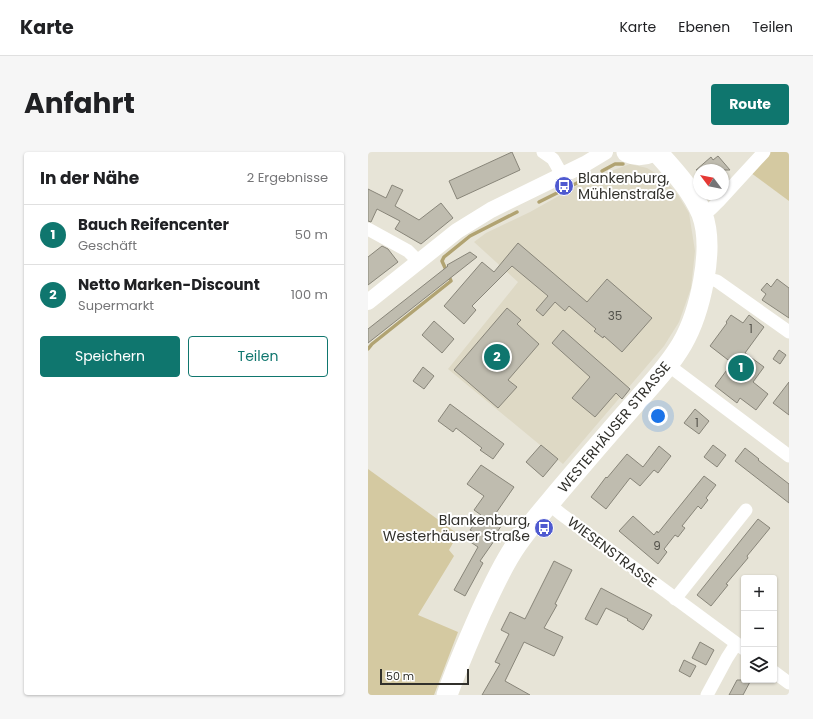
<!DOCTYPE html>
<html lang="de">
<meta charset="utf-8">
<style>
:root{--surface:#fff;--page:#f6f6f6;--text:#202124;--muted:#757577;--line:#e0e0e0;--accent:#0f766e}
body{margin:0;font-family:Poppins,sans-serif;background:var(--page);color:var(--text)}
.controls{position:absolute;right:12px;bottom:12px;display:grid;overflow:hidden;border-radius:4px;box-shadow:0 1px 3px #0004}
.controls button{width:36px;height:36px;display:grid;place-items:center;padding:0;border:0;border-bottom:1px solid var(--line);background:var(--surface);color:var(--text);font:20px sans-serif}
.compass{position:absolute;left:325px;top:12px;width:36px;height:36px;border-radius:50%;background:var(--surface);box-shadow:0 1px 3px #0004;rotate:302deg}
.scale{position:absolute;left:12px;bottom:10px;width:89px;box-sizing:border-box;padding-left:4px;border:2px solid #31302b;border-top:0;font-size:11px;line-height:14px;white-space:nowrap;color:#31302b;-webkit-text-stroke:3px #fff;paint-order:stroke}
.you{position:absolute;left:290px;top:264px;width:14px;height:14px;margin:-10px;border:3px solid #fff;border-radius:50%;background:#1a73e8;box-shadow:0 0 0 6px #1a73e833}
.badge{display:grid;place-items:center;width:26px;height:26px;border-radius:50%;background:var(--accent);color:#fff;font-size:13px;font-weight:700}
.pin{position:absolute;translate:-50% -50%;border:2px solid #fff;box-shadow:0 1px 4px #0006}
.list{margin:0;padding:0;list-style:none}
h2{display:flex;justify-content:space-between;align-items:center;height:52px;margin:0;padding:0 16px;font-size:17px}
h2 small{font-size:13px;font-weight:400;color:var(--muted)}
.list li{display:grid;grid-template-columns:26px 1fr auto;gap:12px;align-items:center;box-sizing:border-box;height:60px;padding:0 16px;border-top:1px solid var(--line)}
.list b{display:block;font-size:15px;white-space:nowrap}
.list p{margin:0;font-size:13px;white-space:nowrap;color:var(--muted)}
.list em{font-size:13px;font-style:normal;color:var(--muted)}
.actions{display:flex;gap:8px;padding:12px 16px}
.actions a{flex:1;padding:9px 0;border:1px solid var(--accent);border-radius:4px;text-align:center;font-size:14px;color:var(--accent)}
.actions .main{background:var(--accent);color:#fff}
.icon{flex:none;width:22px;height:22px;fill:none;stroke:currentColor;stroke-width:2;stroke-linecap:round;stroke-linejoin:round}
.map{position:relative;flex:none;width:421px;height:543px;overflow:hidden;border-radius:4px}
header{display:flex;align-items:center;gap:24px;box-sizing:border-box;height:56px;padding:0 20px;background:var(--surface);border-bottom:1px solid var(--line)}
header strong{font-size:19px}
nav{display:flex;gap:22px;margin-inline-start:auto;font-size:14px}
.intro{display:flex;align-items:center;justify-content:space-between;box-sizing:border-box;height:96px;padding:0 24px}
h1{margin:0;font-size:28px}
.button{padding:10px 18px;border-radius:4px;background:var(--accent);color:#fff;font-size:14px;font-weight:700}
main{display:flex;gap:24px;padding:0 24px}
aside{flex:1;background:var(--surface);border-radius:4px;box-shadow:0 1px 3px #0004}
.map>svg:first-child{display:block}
.built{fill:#ded9c5}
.green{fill:#d4c9a1}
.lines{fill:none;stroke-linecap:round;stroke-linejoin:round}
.stream{stroke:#b1a372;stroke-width:3.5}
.building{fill:#bfbcaf;stroke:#888579}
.minor{stroke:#fff;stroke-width:13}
.tertiary{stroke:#fff;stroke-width:16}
.primary{stroke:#fff;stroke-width:21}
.labels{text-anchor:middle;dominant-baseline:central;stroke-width:4;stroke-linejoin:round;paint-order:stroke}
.number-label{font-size:12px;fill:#54534c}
.poi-label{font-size:14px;fill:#31302b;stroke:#fff;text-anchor:start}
.street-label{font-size:14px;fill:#31302b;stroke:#fff}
</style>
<header>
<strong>Karte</strong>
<nav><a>Karte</a><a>Ebenen</a><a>Teilen</a></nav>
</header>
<div class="intro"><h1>Anfahrt</h1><a class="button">Route</a></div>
<main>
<aside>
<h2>In der Nähe<small>2 Ergebnisse</small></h2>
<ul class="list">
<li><span class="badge">1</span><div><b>Bauch Reifencenter</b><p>Geschäft</p></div><em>50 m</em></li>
<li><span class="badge">2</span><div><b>Netto Marken-Discount</b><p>Supermarkt</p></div><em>100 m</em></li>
</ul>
<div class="actions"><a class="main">Speichern</a><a>Teilen</a></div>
</aside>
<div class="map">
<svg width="421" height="543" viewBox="0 0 421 543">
<rect width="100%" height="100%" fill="#e7e4d7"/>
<polygon class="built" points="262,12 279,16 294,25 310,43 321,61 327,99 323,136 311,170 296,194 195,312 80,217 150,130 106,90 118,81 162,60 221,27"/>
<g class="green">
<polygon points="396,0 421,0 421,49 379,18"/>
<polygon points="0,317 90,382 81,398 86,404 50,463 90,480 66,543 0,543"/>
</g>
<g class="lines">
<g class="stream">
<polyline points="234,19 247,12 255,12"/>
<polyline points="171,50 213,29"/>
<polyline points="0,197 4,192 83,129 74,109 76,105 102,84 149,60"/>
</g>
</g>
<g class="building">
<polygon points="144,0 152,18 89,47 81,29"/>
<polygon points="350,4 362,18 328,18 343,5 345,8"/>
<polygon points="24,33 35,38 27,54 51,68 73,51 85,66 53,92 27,77 32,69 9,57 3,70 0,69 0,37 18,46"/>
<polygon points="150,91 219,150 239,127 284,166 254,200 236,184 235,186 226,179 228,177 201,154 197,159 187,150 175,164 168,158 180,144 144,114 104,154 108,158 96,172 76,154 114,110 126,120"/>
<polygon points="14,94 20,97 30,110 0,133 0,105"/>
<polygon points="102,100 109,105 0,191 0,177 80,114 79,113"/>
<polygon points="409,127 421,136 421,166 394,148 398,142 393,138 399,131 403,135"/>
<polygon points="139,156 153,168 149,172 171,192 140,228 149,235 130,256 86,218"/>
<polygon points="363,163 375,171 381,163 396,175 377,201 396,215 385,230 400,242 388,258 372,246 369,251 347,234 364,211 342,194 359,171 358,170"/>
<polygon points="66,169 86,187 74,201 54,183"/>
<polygon points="195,178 262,237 254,247 248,241 227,265 204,246 222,225 184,191"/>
<polygon points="411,198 418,203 412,212 405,207"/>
<polygon points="55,215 66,224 56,237 45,229"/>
<polygon points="421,230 421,263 405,251"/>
<polygon points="82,252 136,292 125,307 112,298 114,296 88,276 85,280 70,269"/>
<polygon points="327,257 341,269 331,282 316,271"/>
<polygon points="173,293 190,307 175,325 158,310"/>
<polygon points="345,293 358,303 349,315 336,305"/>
<polygon points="291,294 303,304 290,321 286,318 272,334 262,326 238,357 223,345 238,325 239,326 259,302 275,315"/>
<polygon points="377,296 391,307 390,308 421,332 421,351 367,309"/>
<polygon points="113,313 146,335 128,361 137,368 124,388 126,389 112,409 115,411 97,444 86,438 110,395 98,387 104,379 102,378 113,363 106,358 116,344 99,332"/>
<polygon points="336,324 348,333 338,346 340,348 333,357 330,354 314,374 317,376 310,385 307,383 296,397 299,400 290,412 251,379 265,364 286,383 289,379 290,381"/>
<polygon points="390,367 402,376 379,404 380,406 358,432 360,433 343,454 329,443"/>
<polygon points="186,409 204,418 187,452 189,453 176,476 195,485 186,504 156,490 137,529 162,543 114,543 132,512 127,510 141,482 133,478 142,460 157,467"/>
<polygon points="233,436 284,463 275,478 259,468 260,467 238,456 229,473 217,467"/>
<polygon points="332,490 346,498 338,513 324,506"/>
<polygon points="316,508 328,514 322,525 311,519"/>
<polygon points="369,528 383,528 375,543 361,543"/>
</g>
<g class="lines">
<g class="minor">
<polyline points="175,0 185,7 194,23"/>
<polyline points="334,62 343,57 350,50 396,0"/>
<polyline points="0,77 40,99 50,109"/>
<polyline points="336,126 349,129 421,180"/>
<polyline points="300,213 421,304"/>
<polyline points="181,352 193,362 376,497"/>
<polyline points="307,447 378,358"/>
<polyline points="406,520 421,531"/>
<polyline points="339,543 359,506 368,492"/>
</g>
<polyline class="tertiary" points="0,150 89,79 123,58 217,12 237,0"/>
<g class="primary">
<path d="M259 0C268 4 275 4 284 0"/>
<path d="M79 543C89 515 101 487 113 460 124 437 134 413 149 392 162 373 178 355 193 337 216 310 239 283 262 257 280 236 300 216 314 192 332 161 347 97 334 62 324 38 306 19 289 0"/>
</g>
</g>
<defs>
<symbol id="bus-disc" viewBox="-11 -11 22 22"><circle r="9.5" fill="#4f5ad0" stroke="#fff"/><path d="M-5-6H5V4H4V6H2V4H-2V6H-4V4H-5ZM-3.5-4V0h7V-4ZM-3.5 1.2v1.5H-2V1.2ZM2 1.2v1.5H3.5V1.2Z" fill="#fff"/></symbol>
</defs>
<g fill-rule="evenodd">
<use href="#bus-disc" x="185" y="23" width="22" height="22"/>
<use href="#bus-disc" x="165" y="365" width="22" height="22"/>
</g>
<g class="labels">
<g class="number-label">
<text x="247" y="163">35</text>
<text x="383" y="176">1</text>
<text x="329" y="270">1</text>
<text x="289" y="393">9</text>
</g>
<g class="poi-label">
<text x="210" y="26">Blankenburg,<tspan x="210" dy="16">Mühlenstraße</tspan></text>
<text x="162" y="368" text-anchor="end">Blankenburg,<tspan x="162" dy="16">Westerhäuser Straße</tspan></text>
</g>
<g class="street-label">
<text transform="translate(246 275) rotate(-50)">WESTERHÄUSER STRASSE</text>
<text transform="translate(244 400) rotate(37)">WIESENSTRASSE</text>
</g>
</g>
</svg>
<div class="controls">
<button>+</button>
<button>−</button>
<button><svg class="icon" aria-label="layers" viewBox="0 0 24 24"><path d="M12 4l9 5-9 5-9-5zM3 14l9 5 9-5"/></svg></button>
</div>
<svg class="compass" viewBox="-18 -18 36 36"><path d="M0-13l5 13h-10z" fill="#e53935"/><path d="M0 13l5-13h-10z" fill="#757577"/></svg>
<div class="scale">50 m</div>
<div class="you"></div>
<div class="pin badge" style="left:373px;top:216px">1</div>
<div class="pin badge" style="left:129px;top:205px">2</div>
</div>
</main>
